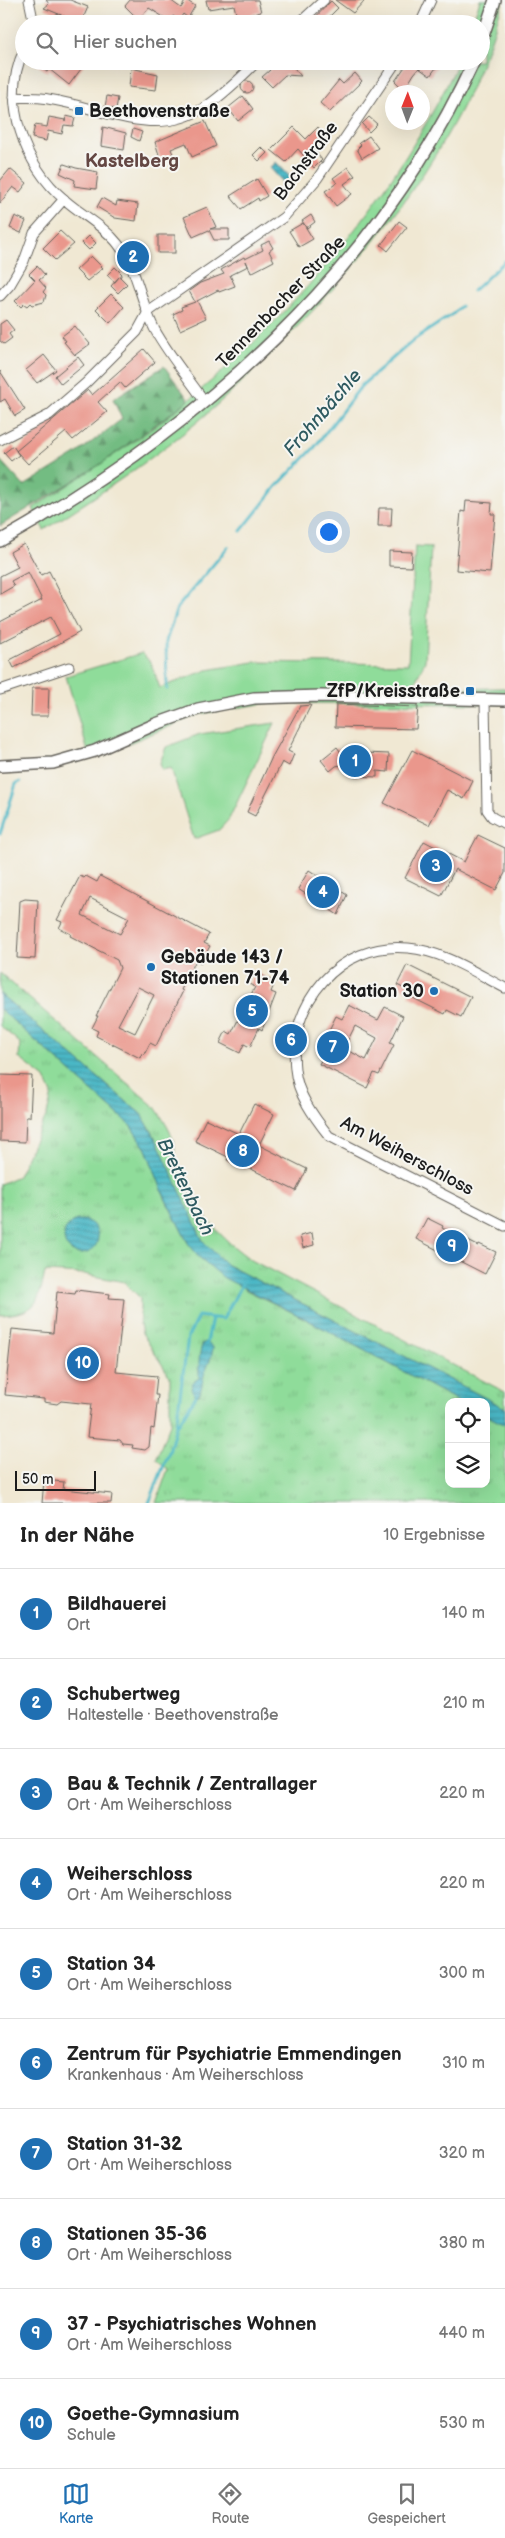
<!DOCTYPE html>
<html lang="de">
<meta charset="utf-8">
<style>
:root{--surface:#fff;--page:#f6f6f6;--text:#222;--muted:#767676;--line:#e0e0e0;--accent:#1f6fb2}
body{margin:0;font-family:"Balsamiq Sans",sans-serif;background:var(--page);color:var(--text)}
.controls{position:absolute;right:15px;bottom:15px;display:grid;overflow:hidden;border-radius:10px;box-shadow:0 5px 20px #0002}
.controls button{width:45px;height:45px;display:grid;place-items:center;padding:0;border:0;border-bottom:1px solid var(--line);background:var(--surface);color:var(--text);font:25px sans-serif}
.compass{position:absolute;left:385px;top:85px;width:45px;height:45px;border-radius:50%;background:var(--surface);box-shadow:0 5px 20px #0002;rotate:1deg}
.scale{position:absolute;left:15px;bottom:12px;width:81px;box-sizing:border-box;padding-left:5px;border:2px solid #1c1c1c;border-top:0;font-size:14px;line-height:18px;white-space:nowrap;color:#1c1c1c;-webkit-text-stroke:4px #f6f6f2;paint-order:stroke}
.you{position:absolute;left:328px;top:531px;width:18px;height:18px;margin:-12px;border:4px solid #fff;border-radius:50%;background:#1a73e8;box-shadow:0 0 0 8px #1a73e833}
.badge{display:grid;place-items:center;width:32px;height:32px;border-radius:50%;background:var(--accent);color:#fff;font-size:16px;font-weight:700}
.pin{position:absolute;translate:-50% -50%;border:2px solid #fff;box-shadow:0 1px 5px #0006}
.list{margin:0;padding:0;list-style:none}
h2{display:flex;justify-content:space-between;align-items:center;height:65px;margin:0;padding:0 20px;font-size:21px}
h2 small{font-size:16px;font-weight:400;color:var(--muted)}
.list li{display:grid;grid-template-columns:32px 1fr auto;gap:15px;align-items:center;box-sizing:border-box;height:90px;padding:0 20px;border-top:1px solid var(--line)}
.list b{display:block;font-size:19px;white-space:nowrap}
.list p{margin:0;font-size:16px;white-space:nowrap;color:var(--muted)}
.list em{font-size:16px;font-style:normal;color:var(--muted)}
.icon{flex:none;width:28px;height:28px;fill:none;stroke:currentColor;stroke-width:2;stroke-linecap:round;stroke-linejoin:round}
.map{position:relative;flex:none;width:505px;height:1503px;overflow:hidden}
.search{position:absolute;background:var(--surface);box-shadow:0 5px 20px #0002;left:15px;right:15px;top:15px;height:55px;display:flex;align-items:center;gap:12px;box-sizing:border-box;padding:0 18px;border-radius:28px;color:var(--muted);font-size:19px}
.sheet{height:965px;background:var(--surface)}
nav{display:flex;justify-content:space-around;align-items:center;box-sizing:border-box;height:70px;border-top:1px solid var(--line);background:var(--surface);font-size:14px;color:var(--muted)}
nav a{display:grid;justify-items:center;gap:2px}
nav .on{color:var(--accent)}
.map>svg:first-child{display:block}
.grass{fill:#8fdc9a;stroke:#567c5b}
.forest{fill:url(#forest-firs);stroke:#486c4f}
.park{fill:url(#park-tufts);stroke:#567c5b}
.water{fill:url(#water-rules);stroke:#336a71}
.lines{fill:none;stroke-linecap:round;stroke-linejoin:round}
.stream{stroke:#4ab7c6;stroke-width:3}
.building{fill:#ea978c;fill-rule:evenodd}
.street-casing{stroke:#66635c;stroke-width:11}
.secondary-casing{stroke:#66635c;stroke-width:14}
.street{stroke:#fff;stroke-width:9}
.secondary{stroke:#fff;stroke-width:11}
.poi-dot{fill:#1f6fb2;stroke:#f6f6f2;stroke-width:2}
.labels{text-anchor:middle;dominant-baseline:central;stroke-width:4;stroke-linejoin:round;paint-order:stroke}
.poi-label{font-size:18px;font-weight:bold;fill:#1c1c1c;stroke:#f6f6f2;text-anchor:start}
.street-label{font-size:18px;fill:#1c1c1c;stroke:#f6f6f2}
.neighbourhood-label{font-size:19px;font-weight:bold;fill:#644743;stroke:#f6f6f2}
.water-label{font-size:19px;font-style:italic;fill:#2e5a60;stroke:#f6f6f2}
</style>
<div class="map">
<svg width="505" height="1503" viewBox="0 0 505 1503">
<defs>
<pattern id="forest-firs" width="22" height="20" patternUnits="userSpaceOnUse" patternTransform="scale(1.25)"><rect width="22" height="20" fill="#73bc82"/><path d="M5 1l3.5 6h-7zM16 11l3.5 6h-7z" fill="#5e986a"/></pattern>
<pattern id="park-tufts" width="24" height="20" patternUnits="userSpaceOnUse" patternTransform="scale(1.25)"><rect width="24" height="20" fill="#8fdc9a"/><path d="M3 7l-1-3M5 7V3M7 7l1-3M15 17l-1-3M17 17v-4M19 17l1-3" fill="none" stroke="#7bbc84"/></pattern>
<pattern id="water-rules" width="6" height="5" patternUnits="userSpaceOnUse" patternTransform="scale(1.25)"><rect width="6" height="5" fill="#4ab7c6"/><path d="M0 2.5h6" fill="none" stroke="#3d94a0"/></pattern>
</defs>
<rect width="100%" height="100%" fill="#f6f6f2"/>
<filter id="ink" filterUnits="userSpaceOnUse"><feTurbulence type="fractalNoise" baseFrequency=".02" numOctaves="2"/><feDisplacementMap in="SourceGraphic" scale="10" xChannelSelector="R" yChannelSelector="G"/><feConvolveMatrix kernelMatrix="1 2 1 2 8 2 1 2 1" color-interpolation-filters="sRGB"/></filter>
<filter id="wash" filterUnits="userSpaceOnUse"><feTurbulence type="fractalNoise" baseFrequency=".0096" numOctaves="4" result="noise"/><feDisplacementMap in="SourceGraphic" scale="20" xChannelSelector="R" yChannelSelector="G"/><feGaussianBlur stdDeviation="1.12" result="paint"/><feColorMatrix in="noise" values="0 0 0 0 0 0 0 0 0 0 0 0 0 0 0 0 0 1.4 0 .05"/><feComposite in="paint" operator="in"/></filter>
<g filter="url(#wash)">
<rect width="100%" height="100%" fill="#f0e8d3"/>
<g class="grass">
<path d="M480 0H503C468 139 366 261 265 359 235 388 206 417 172 442 131 474 87 502 44 530L33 508C86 473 142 439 191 398 303 306 396 192 459 61H481V24H472Z"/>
<polygon points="415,546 431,547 425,661 412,689 505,688 505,704 266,703 200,714 90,759 66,676 142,653 151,663 160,688 207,670 254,662 408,664"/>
<polygon points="275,723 229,819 219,830 194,839 171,768 162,770 160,763 166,747 200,734"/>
</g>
<polygon class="forest" points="164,366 189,400 101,464 0,526 0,460 24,486 76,454 122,419 113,399"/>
<g class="park">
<path d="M0 973 155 1107C161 1116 167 1125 171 1134 176 1146 175 1160 180 1172 195 1209 219 1238 253 1261L505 1392V1408L227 1265 203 1241 157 1141 142 1115 0 994Z"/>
<path d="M0 1009 130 1125 146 1149 166 1200 188 1243 246 1290 304 1318 460 1402H449V1484H486V1415L505 1425V1503H156L168 1469 156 1459 170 1424V1377L142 1333 140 1324V1298L124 1282 84 1274 45 1272C38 1305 36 1313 0 1315V1184L18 1176 47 1114 52 1094 45 1078 19 1058 20 1043 0 1026Z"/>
</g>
<g class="water">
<polygon points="276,162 291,178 285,184 270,168"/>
<polygon points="0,994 142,1115 157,1141 203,1241 227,1265 505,1408 505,1425 486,1415 486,1402 460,1402 304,1318 224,1278 200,1258 188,1243 166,1200 146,1149 130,1125 0,1009"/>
<circle cx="81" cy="1237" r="17"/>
<path d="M207 1342 213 1347C212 1358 208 1365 204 1375 202 1382 202 1389 199 1395L196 1396 191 1389 193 1382 199 1378C199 1366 198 1354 203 1343Z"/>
</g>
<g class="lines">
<g class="stream">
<polyline points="473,291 505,261"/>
<polyline points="241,531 277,486 314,448 362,385 415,339 453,314 461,306"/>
<polyline points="167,689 166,641 177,608 228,547"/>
<polyline points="0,834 16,784 20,782"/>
<polyline points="207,1342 212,1318"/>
<polyline points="177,1426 196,1396"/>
<polyline points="149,1503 169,1452 176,1426 188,1337 198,1316 223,1319 242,1284"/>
</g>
</g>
<g id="blocks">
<g class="building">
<polygon points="46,0 70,0 88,7 81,23 44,8 49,4"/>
<polygon points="130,0 170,0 181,8 186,0 195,6 188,18 183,14 179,20 173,16 170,21 149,8 139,20 125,6"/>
<polygon points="206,0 258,0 261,12 237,18 234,5 208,9"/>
<polygon points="335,0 365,0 353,13"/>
<polygon points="331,1 338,8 328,18 334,24 309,24"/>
<polygon points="32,61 87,61 69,85 49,69 47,72"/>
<polygon points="272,61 288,61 301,76 285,75 272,87 262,77 270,70 266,66"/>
<polygon points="409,61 441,61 430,76 419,68 414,74 408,84 416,92 393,92 400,86 395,81"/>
<polygon points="131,68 158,74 156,90 129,87"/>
<polygon points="355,73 362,81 330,112 320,103 339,80 343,84"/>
<circle cx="247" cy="87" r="6"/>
<polygon points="107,96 118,98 116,109 105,107"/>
<polygon points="243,96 253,109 238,121 228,108"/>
<polygon points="66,116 75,118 73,126 64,125 62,134 48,131 46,141 32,138 35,125 47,127 49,117 65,120 65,122"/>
<polygon points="369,117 377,124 369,132 362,124"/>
<polygon points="205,121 216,146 192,157 186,143 171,149 173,154 160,158 155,142"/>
<polygon points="103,127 126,133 124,150 101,146"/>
<polygon points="294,127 306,139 318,127 325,136 313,149 322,160 314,168 298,149 286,162 271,150"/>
<polygon points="133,129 142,132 139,141 131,137"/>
<polygon points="369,136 378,148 362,158 357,149 361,145 359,143"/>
<polygon points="261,147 267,153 259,161 253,155"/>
<polygon points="64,164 76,168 98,172 96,189 74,186 75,180 60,173"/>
<polygon points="348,167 355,176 344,184 352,194 336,206 325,191 337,183 333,178"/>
<polygon points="10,169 27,183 20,192 13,187 0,203 0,181"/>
<polygon points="257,179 267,196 259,201 258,198 241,209 230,196"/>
<polygon points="102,198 116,206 117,201 138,204 136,221 115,218 97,207"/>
<polygon points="207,207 216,227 210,229 229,229 229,240 214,240 209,230 193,237 184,217"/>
<polygon points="311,215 315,222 307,228 302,221"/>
<polygon points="15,216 26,221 21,233 10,228"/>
<polygon points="399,221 407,227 388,251 381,245"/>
<polygon points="303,223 313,239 299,247 289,231"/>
<polygon points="60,231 74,244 55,260 43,248"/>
<rect x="158" y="235" width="17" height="18"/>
<polygon points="89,236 96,243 89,250 82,243"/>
<polygon points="269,241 273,248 269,251 274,261 251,273 246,261 248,266 230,275 235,286 219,292 218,290 197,301 206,318 180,330 173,314 182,310 181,307 195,302 189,291 200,283 224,274 221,270 244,257 245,259 263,250 261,245"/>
<polygon points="91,256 103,268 87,281 76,270"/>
<polygon points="37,266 45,275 39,280 46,288 43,292 46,295 44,302 32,305 30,303 27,306 24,304 21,307 15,301 35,280 29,274"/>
<polygon points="115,267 122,274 120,277 127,284 118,293 111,286 119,277 115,282 107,275"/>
<polygon points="111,294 124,307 110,323 96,309"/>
<polygon points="6,320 14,330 9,334 12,338 4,344 0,341 0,324"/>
<polygon points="75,326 90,344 75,355 64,342 66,341 62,336"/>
<polygon points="144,349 155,362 125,388 120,382 98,402 107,412 73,440 66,432 28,464 16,451 88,390 92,395"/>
<polygon points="44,355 56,370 37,383 26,370"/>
<polygon points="78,357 84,365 61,384 55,376"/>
<polygon points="0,371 25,410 15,416 5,399 0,402"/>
<polygon points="13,446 19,455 11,461 4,453"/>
<polygon points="466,501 492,503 491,514 495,514 490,573 456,570 461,511 465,512"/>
<polygon points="379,508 392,508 391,526 378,526"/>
<polygon points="24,544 41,575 49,571 80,632 14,668 10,660 60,634 51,617 0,643 0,622 42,600 28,572 11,581 14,586 0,594 0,576 18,567 10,552"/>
<polygon points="389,551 412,552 411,567 389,566"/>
<polygon points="32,688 49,688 48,716 31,716"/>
<polygon points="336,704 418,707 416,729 335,727"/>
<polygon points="311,705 288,751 294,754 289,766 282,762 255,816 247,812 272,757 300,706"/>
<polygon points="337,747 349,763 336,766 330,771 321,760"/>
<polygon points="412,750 473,781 464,799 447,790 429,825 384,803"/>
<polygon points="366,753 389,754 388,772 377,771 377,777 354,776 355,756"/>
<polygon points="478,835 505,848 505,873 496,890 455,869 441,896 405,878 424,841 464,862"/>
<polygon points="309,870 347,895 338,915 298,889"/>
<path d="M80 876 84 878 86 876 97 882 100 876 209 934 204 943 210 946 201 963 196 960 181 990 183 991 156 1046 150 1043 144 1055 142 1053 140 1058 96 1036 98 1031 92 1028 98 1016H96L120 968 117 960 70 936 71 934 59 928 62 922 57 920ZM90 898 129 918 120 934 82 915ZM138 987 154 995 135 1033 118 1025Z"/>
<polygon points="25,899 38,900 35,959 17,958 20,901"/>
<polygon points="407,965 471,997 461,1017 447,1010 445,1014 409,996 411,992 397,985"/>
<polygon points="255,972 275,982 271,992 276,994 262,1030 259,1028 250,1047 244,1044 240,1053 220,1043 226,1031 231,1034 243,1010 255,987 249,984"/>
<path d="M349 1005 378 1020 385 1007 403 1016 390 1043 394 1045 379 1075 374 1073 367 1088 319 1064 327 1049 321 1046 336 1016 342 1019ZM355 1026 377 1038 366 1060 344 1048Z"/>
<polygon points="0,1075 32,1076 30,1117 26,1117 25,1142 0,1141"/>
<polygon points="254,1104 274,1114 259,1145 307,1169 296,1191 247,1167 246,1169 227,1160 228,1157 195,1141 206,1119 239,1134"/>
<polygon points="427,1218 443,1226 442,1228 478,1246 479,1244 496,1252 485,1274 416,1239"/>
<polygon points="312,1233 314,1245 303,1248 300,1236"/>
<polygon points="76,1290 110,1294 109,1298 124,1299 116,1372 157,1376 155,1395 158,1395 154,1429 151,1428 149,1447 145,1450 132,1448 133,1445 123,1444 120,1440 87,1437 91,1404 61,1401 57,1404 44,1402 44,1399 5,1395 12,1329 53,1333 57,1292 75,1294"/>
<polygon points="44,1480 64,1482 63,1489 112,1494 111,1503 42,1503"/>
</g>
</g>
</g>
<g filter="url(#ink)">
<use href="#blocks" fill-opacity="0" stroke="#66635c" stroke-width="1"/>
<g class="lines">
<defs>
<g id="street">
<polyline points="29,0 34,24"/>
<polyline points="298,24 324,0"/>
<polyline points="420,24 431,0"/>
<path d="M24 50C0 100 24 166 65 200 82 215 104 226 118 244 138 269 140 302 155 330 169 355 189 379 205 402"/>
<path d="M14 97C23 98 33 97 41 98 97 104 152 142 205 107 225 94 241 77 258 61"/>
<polyline points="0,296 10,285 24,261 34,233 64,199"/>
<polyline points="0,440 49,415 86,383 137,332 148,312 284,217 317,179 397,61"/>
<polyline points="0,690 69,667"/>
<polyline points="485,700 487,810 492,817 505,824"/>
<path d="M505 988C474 972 443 951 408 948 339 941 288 1004 295 1069 297 1094 314 1117 329 1136L505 1226"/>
</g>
<g id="secondary">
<polyline points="481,42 495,0"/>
<path d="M0 541C199 429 377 272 474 61"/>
<polyline points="0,766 53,763 95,751 156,724 198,709 254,698 321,696 505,700"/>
</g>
</defs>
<use href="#street" class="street-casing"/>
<use href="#secondary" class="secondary-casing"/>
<use href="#street" class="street"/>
<use href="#secondary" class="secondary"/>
</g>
</g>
<g class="poi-dot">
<rect x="74" y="106" width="10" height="10" rx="2.5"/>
<rect x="465" y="686" width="10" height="10" rx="2.5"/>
<circle cx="151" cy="967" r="5"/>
<circle cx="434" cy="991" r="5"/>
</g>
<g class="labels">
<g class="poi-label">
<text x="89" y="111">Beethovenstraße</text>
<text x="460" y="691" text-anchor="end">ZfP/Kreisstraße</text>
<text x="161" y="957">Gebäude 143 /<tspan x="161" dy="21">Stationen 71-74</tspan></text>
<text x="424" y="991" text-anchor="end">Station 30</text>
</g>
<g class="street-label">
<text transform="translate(306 161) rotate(-53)">Bachstraße</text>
<text transform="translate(281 302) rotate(-46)">Tennenbacher Straße</text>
<text transform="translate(407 1156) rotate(28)">Am Weiherschloss</text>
</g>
<g class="neighbourhood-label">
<text x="132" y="161">Kastelberg</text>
</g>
<g class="water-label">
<text transform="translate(323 413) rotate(-49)">Frohnbächle</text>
<text transform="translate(185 1187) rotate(64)">Brettenbach</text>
</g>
</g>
</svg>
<div class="controls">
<button><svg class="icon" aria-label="locate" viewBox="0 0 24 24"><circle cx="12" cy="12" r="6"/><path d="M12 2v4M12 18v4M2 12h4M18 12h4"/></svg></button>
<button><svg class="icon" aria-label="layers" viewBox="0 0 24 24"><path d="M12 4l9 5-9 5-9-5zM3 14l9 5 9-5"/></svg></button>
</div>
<svg class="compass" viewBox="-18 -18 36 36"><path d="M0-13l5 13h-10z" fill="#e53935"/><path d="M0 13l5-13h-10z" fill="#767676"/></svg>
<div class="scale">50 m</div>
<div class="you"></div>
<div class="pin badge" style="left:355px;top:761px">1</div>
<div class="pin badge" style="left:133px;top:257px">2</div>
<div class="pin badge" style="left:436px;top:866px">3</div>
<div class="pin badge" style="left:323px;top:892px">4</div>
<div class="pin badge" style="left:252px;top:1011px">5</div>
<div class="pin badge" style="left:291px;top:1040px">6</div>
<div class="pin badge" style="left:333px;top:1047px">7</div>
<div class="pin badge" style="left:243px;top:1151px">8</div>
<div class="pin badge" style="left:452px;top:1246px">9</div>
<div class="pin badge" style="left:83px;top:1363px">10</div>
<div class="search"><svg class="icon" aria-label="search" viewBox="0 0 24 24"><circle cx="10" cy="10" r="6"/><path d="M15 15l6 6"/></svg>Hier suchen</div>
</div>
<section class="sheet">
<h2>In der Nähe<small>10 Ergebnisse</small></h2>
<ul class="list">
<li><span class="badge">1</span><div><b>Bildhauerei</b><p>Ort</p></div><em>140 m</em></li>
<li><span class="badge">2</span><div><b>Schubertweg</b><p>Haltestelle · Beethovenstraße</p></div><em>210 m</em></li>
<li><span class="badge">3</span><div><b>Bau &amp; Technik / Zentrallager</b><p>Ort · Am Weiherschloss</p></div><em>220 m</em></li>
<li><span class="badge">4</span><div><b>Weiherschloss</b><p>Ort · Am Weiherschloss</p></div><em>220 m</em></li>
<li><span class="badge">5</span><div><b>Station 34</b><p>Ort · Am Weiherschloss</p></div><em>300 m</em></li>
<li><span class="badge">6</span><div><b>Zentrum für Psychiatrie Emmendingen</b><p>Krankenhaus · Am Weiherschloss</p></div><em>310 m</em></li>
<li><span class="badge">7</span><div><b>Station 31-32</b><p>Ort · Am Weiherschloss</p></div><em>320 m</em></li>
<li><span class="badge">8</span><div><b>Stationen 35-36</b><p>Ort · Am Weiherschloss</p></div><em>380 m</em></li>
<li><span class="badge">9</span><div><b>37 - Psychiatrisches Wohnen</b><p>Ort · Am Weiherschloss</p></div><em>440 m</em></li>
<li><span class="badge">10</span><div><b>Goethe-Gymnasium</b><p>Schule</p></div><em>530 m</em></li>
</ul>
</section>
<nav>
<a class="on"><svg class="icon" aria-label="map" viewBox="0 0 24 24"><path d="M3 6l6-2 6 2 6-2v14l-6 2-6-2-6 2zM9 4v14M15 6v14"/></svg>Karte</a>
<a><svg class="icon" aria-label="directions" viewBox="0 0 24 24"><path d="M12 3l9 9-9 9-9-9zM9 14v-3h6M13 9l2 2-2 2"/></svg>Route</a>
<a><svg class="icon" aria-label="saved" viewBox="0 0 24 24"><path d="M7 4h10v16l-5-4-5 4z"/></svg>Gespeichert</a>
</nav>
